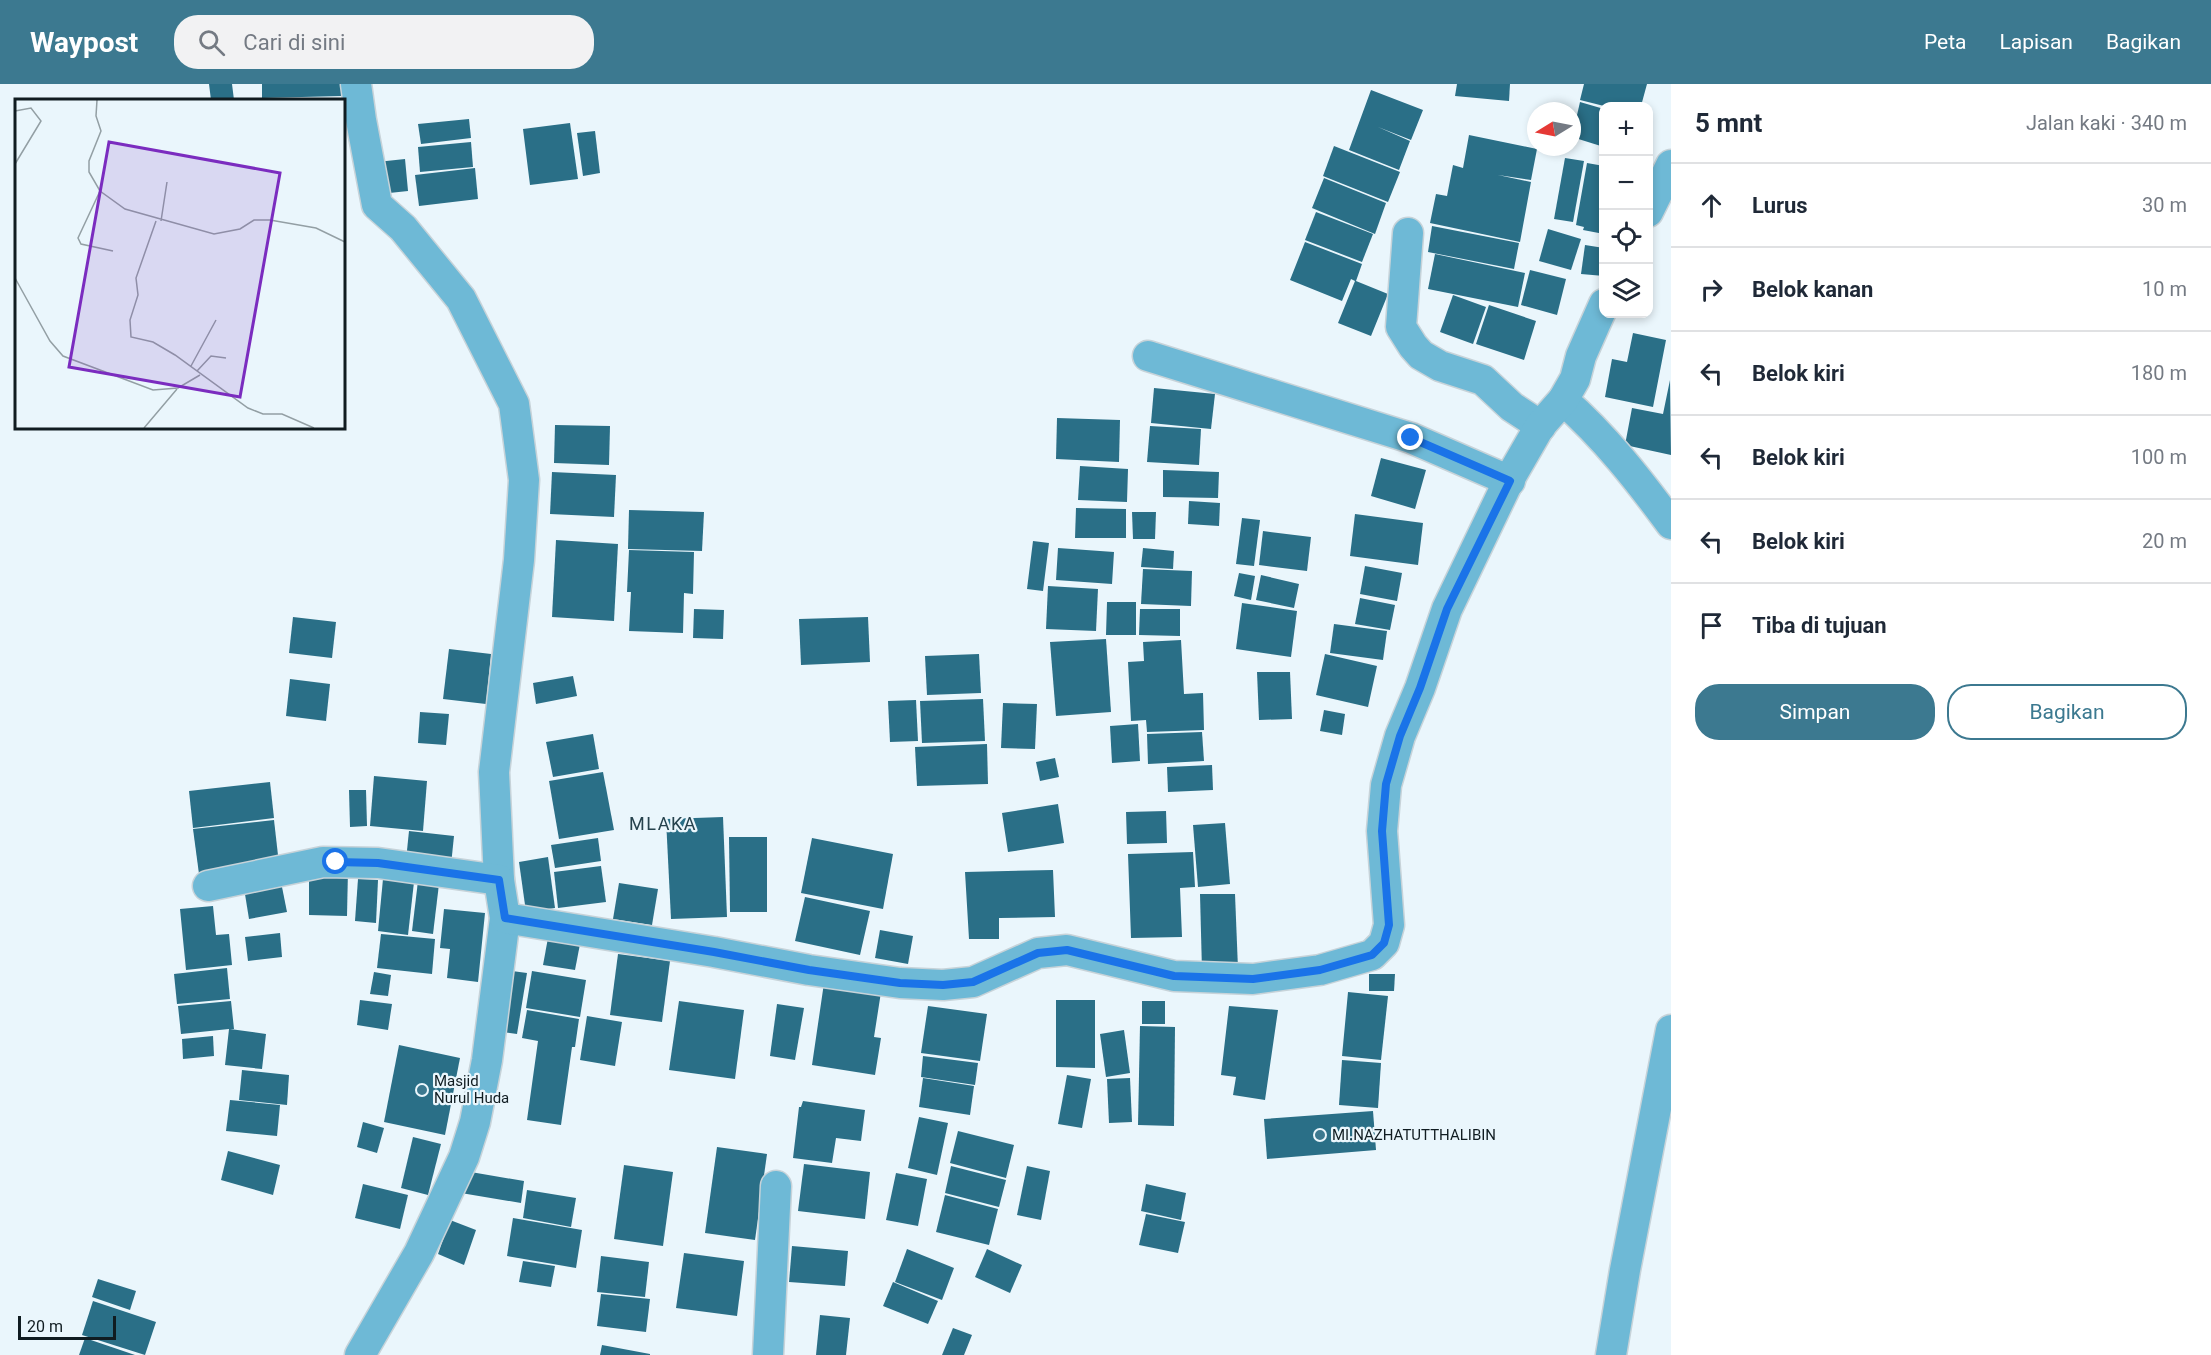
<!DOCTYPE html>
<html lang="id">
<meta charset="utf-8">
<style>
:root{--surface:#fff;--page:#f2f2f3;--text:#1f2937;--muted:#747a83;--line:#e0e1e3;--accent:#3c7990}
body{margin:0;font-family:Roboto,sans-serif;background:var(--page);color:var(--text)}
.controls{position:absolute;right:18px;top:18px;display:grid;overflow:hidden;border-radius:12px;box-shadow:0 3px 9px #0003}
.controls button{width:54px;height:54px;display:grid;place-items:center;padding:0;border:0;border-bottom:2px solid var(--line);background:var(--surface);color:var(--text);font:30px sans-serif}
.compass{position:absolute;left:1527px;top:18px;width:54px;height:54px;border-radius:50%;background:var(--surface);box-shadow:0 3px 9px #0003;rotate:260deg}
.scale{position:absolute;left:18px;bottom:15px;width:98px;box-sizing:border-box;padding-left:6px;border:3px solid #101c21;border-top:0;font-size:16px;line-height:21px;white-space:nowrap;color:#101c21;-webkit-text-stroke:4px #eaf6fc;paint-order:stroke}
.stop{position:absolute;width:18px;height:18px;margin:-14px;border:4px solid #1a73e8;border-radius:50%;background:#fff}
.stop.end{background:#1a73e8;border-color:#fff;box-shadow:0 2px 6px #0008}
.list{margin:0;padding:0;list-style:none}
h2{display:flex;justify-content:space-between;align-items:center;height:78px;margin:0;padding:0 24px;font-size:26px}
h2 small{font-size:20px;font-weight:400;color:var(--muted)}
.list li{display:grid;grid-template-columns:39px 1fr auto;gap:18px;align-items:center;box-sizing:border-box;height:84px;padding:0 24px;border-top:2px solid var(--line)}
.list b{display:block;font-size:22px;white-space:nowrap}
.list em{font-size:20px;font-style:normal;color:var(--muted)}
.actions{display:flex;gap:12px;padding:18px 24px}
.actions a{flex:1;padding:14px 0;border:2px solid var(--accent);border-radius:24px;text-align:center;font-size:21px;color:var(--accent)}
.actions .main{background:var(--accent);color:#fff}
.icon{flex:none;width:33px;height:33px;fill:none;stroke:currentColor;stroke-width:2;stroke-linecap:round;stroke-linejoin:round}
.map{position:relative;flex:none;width:1671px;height:1271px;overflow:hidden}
header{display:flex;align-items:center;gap:36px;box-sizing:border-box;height:84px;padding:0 30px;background:var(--accent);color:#fff}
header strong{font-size:28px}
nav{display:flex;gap:33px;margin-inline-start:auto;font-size:21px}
.search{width:420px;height:54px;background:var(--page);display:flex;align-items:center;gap:15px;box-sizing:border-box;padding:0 21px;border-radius:24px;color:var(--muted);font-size:22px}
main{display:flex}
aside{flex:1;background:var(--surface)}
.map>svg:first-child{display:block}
.building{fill:#2a6f87}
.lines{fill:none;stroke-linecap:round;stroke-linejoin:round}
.minor-casing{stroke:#c7d3d9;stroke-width:33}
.minor{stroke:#6eb9d6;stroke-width:30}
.route{stroke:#1a73e8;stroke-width:8}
.poi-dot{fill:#3c7990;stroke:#eaf6fc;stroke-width:2}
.labels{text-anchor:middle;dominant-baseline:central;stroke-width:4.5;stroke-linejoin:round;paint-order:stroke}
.poi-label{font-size:15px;fill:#101c21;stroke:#eaf6fc;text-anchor:start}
.quarter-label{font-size:18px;letter-spacing:1.5px;fill:#26424d;stroke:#eaf6fc}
.inset-road{fill:none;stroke:#939fa4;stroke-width:1.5}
.view{fill:#7b2cbf;fill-opacity:0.15;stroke:#7b2cbf;stroke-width:3}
.inset-edge{fill:none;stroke:#101c21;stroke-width:3}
</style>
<header>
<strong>Waypost</strong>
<div class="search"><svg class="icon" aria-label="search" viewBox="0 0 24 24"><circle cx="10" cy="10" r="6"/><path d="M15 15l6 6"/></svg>Cari di sini</div>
<nav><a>Peta</a><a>Lapisan</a><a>Bagikan</a></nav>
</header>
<main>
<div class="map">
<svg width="1671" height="1271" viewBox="0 0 1671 1271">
<rect width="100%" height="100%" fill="#eaf6fc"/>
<g class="building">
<polygon points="209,0 232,0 234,16 211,16"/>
<polygon points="262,0 341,0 342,12 262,14"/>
<polygon points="1457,0 1510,0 1509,17 1455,12"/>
<polygon points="1584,0 1647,0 1641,22 1604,22 1580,16"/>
<polygon points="1371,6 1423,26 1411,56 1378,43 1410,57 1399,86 1349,66"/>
<polygon points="1580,18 1604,25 1604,63 1572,53"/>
<polygon points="469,35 471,54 421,60 418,40"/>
<polygon points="570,39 578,95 530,101 523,45"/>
<polygon points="595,47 600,89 583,92 577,49"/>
<polygon points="1469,51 1537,65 1531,96 1498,91 1531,98 1520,158 1430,139 1436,110 1447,112 1453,81 1463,84"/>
<polygon points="471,58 473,83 420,88 418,63"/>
<polygon points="1334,62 1400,88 1388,118 1323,92"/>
<polygon points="1565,74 1584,77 1573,138 1554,135"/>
<polygon points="405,75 408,107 380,110 377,78"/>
<polygon points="1587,79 1604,82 1604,150 1583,146 1584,143 1576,141"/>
<polygon points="475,84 478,115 419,122 415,91"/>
<polygon points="1324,94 1386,119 1375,150 1312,124"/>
<polygon points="1316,128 1373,150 1362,178 1305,156"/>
<polygon points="1432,142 1519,159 1514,185 1428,168"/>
<polygon points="1548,145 1581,155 1571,186 1539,177"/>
<polygon points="1305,158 1362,180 1356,197 1388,210 1371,252 1338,239 1355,197 1351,195 1342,217 1290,196"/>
<polygon points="1585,161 1604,164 1604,192 1581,190"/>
<polygon points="1435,170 1525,189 1518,223 1428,205"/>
<polygon points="1530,186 1566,195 1557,231 1521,221"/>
<polygon points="1453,211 1486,223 1473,260 1440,248"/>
<polygon points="1489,221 1536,237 1524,276 1476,260"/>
<polygon points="1633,249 1666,256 1653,323 1605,313 1612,275 1627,278"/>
<polygon points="1670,296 1671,371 1625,361 1632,324 1663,330"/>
<polygon points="1154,304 1215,310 1211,345 1151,339"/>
<polygon points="1057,334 1120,336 1119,378 1056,375"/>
<polygon points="555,341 610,342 609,381 554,379"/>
<polygon points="1150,342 1201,345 1199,381 1147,378"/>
<polygon points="1381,374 1426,386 1415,425 1371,412"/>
<polygon points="1080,382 1128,385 1127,418 1078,416"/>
<polygon points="1163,386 1219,388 1218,414 1163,413"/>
<polygon points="552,388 616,391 614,433 550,430"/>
<polygon points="1189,417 1220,419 1219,442 1188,440"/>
<polygon points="1076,424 1126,425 1126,454 1075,454"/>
<polygon points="629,426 704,428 702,467 628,465"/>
<polygon points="1132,428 1156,428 1155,455 1133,455"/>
<polygon points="1355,430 1423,439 1418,481 1350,472"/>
<polygon points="1242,434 1260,436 1254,482 1236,480"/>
<polygon points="1263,447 1311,453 1307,487 1259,481"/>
<polygon points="556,456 618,460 614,537 552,533"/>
<polygon points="1033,457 1049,459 1043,507 1027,505"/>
<polygon points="1058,464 1114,468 1112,500 1056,496"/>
<polygon points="1143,464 1174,467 1173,485 1141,483"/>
<polygon points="629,466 694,468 693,510 684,509 683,549 629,547 631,508 627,508"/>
<polygon points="1365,482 1402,489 1397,517 1360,510"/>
<polygon points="1143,485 1192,487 1191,522 1141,520"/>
<polygon points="1239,489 1255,492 1251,516 1234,512"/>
<polygon points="1261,491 1299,500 1294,524 1256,516"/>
<polygon points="1048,502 1098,505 1096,547 1046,545"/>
<polygon points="1360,514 1395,521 1390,546 1355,540"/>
<polygon points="1107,518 1136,518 1136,551 1106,551"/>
<polygon points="1242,519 1297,527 1291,573 1236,565"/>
<polygon points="694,525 724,526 723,555 693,554"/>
<polygon points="1140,525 1180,525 1180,552 1139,551"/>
<polygon points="293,533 336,538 332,574 289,569"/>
<polygon points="868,533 870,578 801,581 799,535"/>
<polygon points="1334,540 1387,547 1383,576 1330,569"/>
<polygon points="1106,555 1111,628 1056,632 1050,558"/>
<polygon points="1181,556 1184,610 1203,609 1204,646 1147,648 1146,636 1131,637 1128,578 1144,577 1143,558"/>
<polygon points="449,565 491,570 486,620 443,615"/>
<polygon points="979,570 981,609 927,611 925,572"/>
<polygon points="1325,570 1377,582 1368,623 1316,611"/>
<polygon points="1257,588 1290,588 1292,635 1259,636"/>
<polygon points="573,592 577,612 536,620 533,599"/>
<polygon points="290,595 330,600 326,637 286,632"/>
<polygon points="983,615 985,657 922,659 920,617"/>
<polygon points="916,616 918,657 890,658 888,617"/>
<polygon points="1003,619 1037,620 1035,665 1001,664"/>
<polygon points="1324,626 1345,630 1342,651 1320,647"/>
<polygon points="420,628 449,630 446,661 418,659"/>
<polygon points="1138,640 1140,677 1112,679 1110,642"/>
<polygon points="1202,648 1204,677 1148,680 1147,650"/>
<polygon points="593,650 599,685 553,693 546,658"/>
<polygon points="987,660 988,700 917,702 915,663"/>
<polygon points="1055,674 1059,693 1040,697 1036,678"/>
<polygon points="1212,681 1213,706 1168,708 1167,683"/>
<polygon points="603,688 614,746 559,755 549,697"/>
<polygon points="374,692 427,697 423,747 370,742"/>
<polygon points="270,698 274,734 193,744 189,707"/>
<polygon points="349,706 366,706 367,742 350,743"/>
<polygon points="1058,720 1064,759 1008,768 1002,729"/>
<polygon points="1166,727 1167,759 1127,760 1126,728"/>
<polygon points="723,733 727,833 671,835 666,735"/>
<polygon points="274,736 279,780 199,790 193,745"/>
<polygon points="1225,739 1230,800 1198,803 1193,741"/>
<polygon points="409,747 454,752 451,781 406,776"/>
<polygon points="729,753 767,753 767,828 730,828"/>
<polygon points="598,754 601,777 555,784 551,761"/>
<polygon points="812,754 893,770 883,825 801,809"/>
<polygon points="1193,768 1195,803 1180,804 1182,853 1131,854 1128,770"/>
<polygon points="548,773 555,824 526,828 519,778"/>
<polygon points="601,782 606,818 558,824 554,788"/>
<polygon points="309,784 348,785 347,832 309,831"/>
<polygon points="1053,786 1055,833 999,834 999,855 969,855 965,788"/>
<polygon points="358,795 378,796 376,839 355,837"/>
<polygon points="383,795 414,798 408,851 378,847"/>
<polygon points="418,797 439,800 433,850 412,847"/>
<polygon points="281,798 287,828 249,835 244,804"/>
<polygon points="619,799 658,805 652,841 613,835"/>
<polygon points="1200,810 1235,810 1238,885 1202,887"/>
<polygon points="805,813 870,827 860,871 795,857"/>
<polygon points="213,822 216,851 229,850 232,881 186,886 180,825"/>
<polygon points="444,825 485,829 478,898 447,894 450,865 440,864"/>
<polygon points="880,846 913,852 908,880 875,874"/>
<polygon points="280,849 282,873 248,877 245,853"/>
<polygon points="381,850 435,855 432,890 377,884"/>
<polygon points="548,854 580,860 575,886 543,881"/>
<polygon points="618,870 670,877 662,938 610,931"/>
<polygon points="227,884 230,915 177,920 174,890"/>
<polygon points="512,887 527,889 517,950 502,948"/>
<polygon points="532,887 586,896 580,933 526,924"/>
<polygon points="374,888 391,891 388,912 370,910"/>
<polygon points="1369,890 1395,890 1394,907 1369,907"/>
<polygon points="824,899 881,908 874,953 881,954 875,991 812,981"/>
<polygon points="1348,908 1388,912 1381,976 1342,972"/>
<polygon points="360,916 392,920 388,946 357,941"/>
<polygon points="1056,916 1095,916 1095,984 1056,983"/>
<polygon points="231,917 234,945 230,945 266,950 262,985 225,981 229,945 181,950 178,922"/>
<polygon points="679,917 744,926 735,995 669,986"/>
<rect x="1142" y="917" width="23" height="23"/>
<polygon points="777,920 804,924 795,976 770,972"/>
<polygon points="928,922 987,930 980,977 921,969"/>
<polygon points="1229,922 1278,926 1265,1016 1233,1011 1236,993 1221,991"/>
<polygon points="527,926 579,935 575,963 572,963 561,1041 527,1036 538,957 522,954"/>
<polygon points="587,932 622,938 615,982 580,976"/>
<polygon points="1140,942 1175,943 1174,1042 1138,1041"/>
<polygon points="1124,946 1130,989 1106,993 1100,950"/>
<polygon points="213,952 214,972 183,975 182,955"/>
<polygon points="399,961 460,974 445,1051 384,1038"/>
<polygon points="923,972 978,979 975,1001 921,993"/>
<polygon points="1342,976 1381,979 1378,1024 1339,1021"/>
<polygon points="242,986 289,991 287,1021 239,1016"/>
<polygon points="1067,991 1091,995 1082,1044 1058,1040"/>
<polygon points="923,994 974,1002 970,1031 919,1023"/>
<polygon points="1130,994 1132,1038 1109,1039 1107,995"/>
<polygon points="230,1016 280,1021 277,1052 226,1047"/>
<polygon points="803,1017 865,1026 861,1057 836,1054 832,1079 793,1074 799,1023 801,1023"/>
<polygon points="1373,1027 1376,1066 1267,1075 1264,1035"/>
<polygon points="919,1033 948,1039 937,1091 908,1084"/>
<polygon points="363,1038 384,1044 377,1069 357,1063"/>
<polygon points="958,1047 1014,1061 1006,1094 950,1079"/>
<polygon points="413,1053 441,1060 428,1111 401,1104"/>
<polygon points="717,1063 767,1070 755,1156 705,1149"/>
<polygon points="228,1067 280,1081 273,1111 221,1096"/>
<polygon points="804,1080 870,1088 865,1135 798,1127"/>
<polygon points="624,1081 673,1088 663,1162 614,1155"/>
<polygon points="951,1082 1006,1096 999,1123 945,1109"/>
<polygon points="1027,1082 1050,1087 1041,1136 1017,1131"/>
<polygon points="465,1087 524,1097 521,1119 461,1109"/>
<polygon points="896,1089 927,1095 918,1142 886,1136"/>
<polygon points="363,1100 408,1111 400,1145 355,1134"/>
<polygon points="1146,1100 1186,1109 1181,1136 1141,1127"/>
<polygon points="527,1106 576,1114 571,1143 523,1134"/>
<polygon points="945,1111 998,1125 989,1161 936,1148"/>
<polygon points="1146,1130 1185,1138 1178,1169 1139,1161"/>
<polygon points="513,1134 582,1146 576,1184 507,1172"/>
<polygon points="450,1136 476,1146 464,1181 438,1170"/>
<polygon points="792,1162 848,1167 845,1202 789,1198"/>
<polygon points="907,1165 954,1184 942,1216 895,1198"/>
<polygon points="987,1165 1022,1181 1010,1209 975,1193"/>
<polygon points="684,1169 744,1177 737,1232 676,1224"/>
<polygon points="601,1172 649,1178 645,1213 597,1208"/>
<polygon points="523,1177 555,1182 551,1203 519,1198"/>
<polygon points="98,1195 136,1207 130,1226 92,1213"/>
<polygon points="893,1198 938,1217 928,1240 883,1222"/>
<polygon points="601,1210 650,1215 646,1248 597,1242"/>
<polygon points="93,1217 156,1238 145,1271 82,1251"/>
<polygon points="820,1231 850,1234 846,1271 816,1271"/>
<polygon points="953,1244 972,1251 964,1271 942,1271"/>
<polygon points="85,1254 135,1271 79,1271"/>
<polygon points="602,1261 650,1270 650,1271 600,1271"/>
</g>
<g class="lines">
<defs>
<g id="minor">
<polyline points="356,0 361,36 377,121 403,144 461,215 514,320 524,396 519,476 494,688 499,796 505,834 487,976 475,1038 464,1073 419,1169 360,1271"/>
<polyline points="1648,128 1671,81"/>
<polyline points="1408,149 1401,243 1413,262 1421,271 1440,282 1483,296 1512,323 1541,342"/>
<polyline points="1148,272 1411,354 1510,397"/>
<path d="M1563 316C1605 353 1638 395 1671 440"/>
<polyline points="208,802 323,778 378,779 499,796"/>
<polyline points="505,834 714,868 809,886 900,899 943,901 973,898 1038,869 1067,866 1174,892 1253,895 1320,886 1372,871 1384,859 1389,841 1382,747 1386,701 1400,652 1420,604 1447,525 1510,394 1540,342 1563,316 1575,295 1581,272 1604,220"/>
<polyline points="768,1271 776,1102"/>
<polyline points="1611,1271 1625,1186 1671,946"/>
</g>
</defs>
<use href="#minor" class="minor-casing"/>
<use href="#minor" class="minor"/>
</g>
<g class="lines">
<polyline class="route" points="336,778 378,779 499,796 505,834 714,868 809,886 900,899 943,901 973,898 1038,869 1067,866 1174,892 1253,895 1320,886 1372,871 1384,859 1389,841 1382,747 1386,700 1400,652 1420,604 1447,525 1510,397 1411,354"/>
</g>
<g class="poi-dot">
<circle cx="422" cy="1006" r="6"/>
<circle cx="1320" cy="1051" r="6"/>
</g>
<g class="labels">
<g class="poi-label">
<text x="434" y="997">Masjid<tspan x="434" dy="17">Nurul Huda</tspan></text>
<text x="1332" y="1051">MI.NAZHATUTTHALIBIN</text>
</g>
<g class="quarter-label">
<text x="663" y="739">MLAKA</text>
</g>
</g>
<g transform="translate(15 15)">
<rect width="330" height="330" fill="#eaf6fc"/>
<path class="inset-road" d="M82 1 81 17 86 32 74 62V73L85 92 110 110 199 135 225 130 239 121H255L301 129 330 143M0 12 16 9 26 22 0 65M85 92 63 139 66 145 98 152M141 122 121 179 123 196 115 221 116 238 138 243 160 256 233 309 248 315H267L299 329M146 122 152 83M0 179 35 242 48 257 138 291 163 289 185 276M176 267 201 221M182 272 196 257 211 259M129 329 162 290"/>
<path class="view" d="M94 43 265 74 225 298 54 268Z"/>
<rect width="330" height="330" class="inset-edge"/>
</g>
</svg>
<div class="controls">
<button>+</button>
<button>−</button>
<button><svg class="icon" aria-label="locate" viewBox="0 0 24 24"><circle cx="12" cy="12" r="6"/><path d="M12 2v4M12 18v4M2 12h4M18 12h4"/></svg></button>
<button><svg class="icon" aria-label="layers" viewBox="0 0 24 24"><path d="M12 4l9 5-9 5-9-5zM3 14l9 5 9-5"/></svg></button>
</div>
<svg class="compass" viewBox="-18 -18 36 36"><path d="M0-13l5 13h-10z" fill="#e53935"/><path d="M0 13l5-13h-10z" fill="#747a83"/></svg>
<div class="scale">20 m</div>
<div class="stop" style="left:336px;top:778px"></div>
<div class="stop end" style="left:1411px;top:354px"></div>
</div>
<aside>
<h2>5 mnt<small>Jalan kaki · 340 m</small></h2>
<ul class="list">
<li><svg class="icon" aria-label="ahead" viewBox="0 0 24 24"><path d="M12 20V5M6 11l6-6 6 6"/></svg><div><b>Lurus</b></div><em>30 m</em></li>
<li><svg class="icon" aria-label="right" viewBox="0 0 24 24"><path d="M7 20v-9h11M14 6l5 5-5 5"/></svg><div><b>Belok kanan</b></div><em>10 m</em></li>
<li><svg class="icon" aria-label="left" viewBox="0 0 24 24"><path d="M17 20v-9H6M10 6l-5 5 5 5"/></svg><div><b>Belok kiri</b></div><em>180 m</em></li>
<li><svg class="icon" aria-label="left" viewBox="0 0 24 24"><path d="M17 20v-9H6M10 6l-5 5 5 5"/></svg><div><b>Belok kiri</b></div><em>100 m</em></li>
<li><svg class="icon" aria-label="left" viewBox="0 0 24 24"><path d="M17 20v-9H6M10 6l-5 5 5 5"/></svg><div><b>Belok kiri</b></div><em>20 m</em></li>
<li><svg class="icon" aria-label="arrive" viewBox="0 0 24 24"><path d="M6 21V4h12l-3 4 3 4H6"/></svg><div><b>Tiba di tujuan</b></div></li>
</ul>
<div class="actions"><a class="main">Simpan</a><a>Bagikan</a></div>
</aside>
</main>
